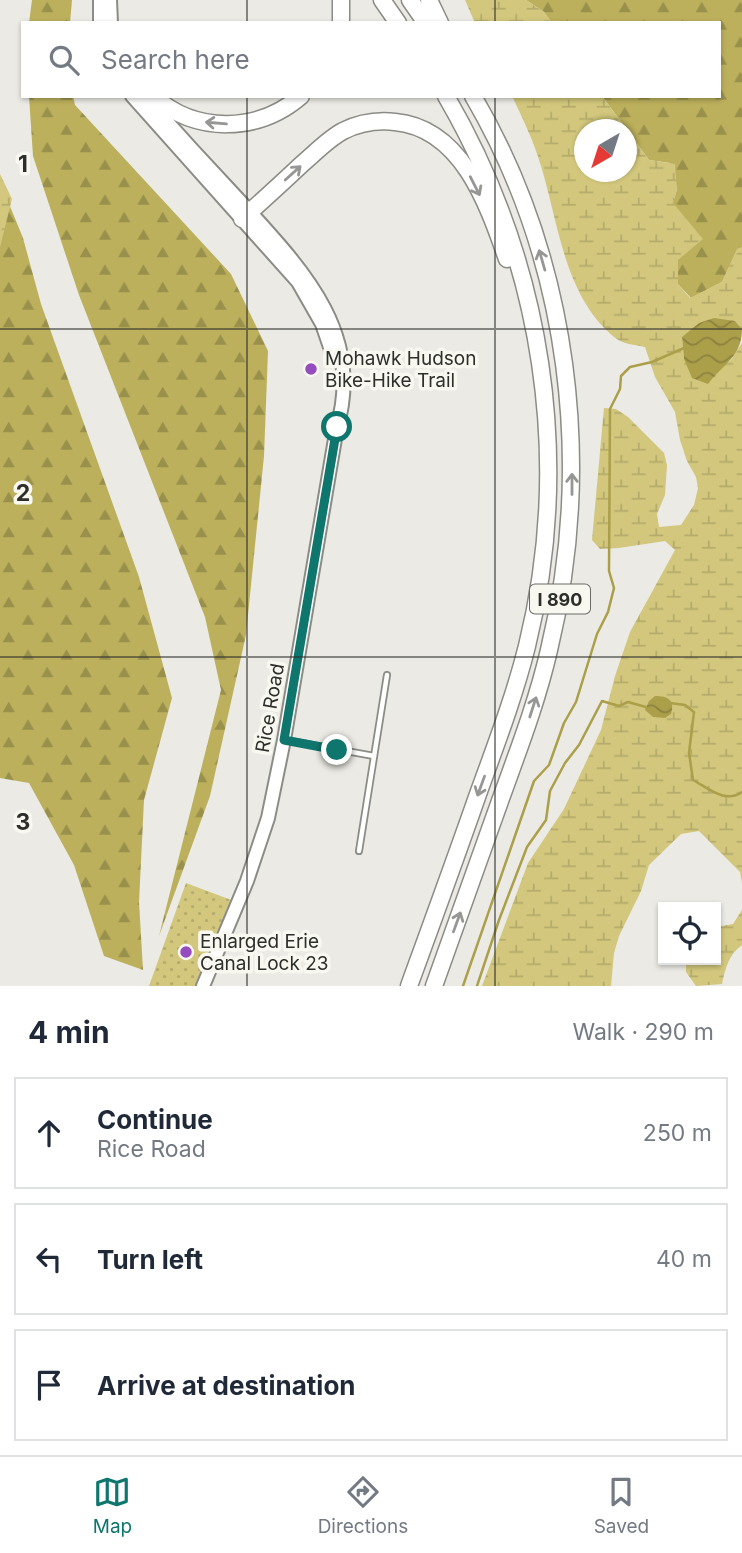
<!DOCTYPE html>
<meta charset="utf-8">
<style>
:root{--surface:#fff;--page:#f2f2f3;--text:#1f2937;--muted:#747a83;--line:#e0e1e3;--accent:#0f766e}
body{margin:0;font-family:Inter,sans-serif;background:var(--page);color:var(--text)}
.controls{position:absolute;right:21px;bottom:21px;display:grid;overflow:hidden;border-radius:0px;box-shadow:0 2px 5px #0004}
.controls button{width:63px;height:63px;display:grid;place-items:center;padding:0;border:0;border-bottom:2px solid var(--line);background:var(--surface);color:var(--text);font:35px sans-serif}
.compass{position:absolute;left:574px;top:119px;width:63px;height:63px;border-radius:50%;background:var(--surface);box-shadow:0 2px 5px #0004;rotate:219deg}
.stop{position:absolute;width:21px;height:21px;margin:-16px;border:5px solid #0f766e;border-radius:50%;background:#fff}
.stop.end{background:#0f766e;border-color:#fff;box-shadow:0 2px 7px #0008}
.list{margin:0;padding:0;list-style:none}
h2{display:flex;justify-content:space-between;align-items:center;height:91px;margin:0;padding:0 28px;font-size:30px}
h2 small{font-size:23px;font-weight:400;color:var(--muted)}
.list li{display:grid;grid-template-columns:46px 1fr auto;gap:21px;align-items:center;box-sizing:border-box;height:112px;margin:0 14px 14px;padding:0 14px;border:2px solid var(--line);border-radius:0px}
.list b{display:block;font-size:26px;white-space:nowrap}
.list p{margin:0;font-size:23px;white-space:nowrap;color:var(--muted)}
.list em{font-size:23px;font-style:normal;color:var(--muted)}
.icon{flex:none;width:38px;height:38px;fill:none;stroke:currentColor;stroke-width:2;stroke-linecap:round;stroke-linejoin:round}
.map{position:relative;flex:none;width:742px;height:986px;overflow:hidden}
.search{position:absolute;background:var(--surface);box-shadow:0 2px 5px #0004;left:21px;right:21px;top:21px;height:77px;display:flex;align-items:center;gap:18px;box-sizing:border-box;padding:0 24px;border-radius:0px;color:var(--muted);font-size:26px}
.sheet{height:469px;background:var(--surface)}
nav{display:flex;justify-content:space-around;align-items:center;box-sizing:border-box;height:98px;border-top:2px solid var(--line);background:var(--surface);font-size:19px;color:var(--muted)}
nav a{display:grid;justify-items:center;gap:4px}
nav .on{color:var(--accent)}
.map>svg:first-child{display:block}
.forest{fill:url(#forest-firs)}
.wetland{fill:url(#wetland-marsh);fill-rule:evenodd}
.park{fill:url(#park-dots)}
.water{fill:url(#water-waves)}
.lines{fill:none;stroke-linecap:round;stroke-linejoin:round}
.stream{stroke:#ab9f4a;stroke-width:2.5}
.lane-casing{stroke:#8c8c86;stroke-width:8}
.secondary-casing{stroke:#8c8c86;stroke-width:16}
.highway-casing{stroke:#8c8c86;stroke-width:19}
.lane{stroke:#fff;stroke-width:4.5}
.secondary{stroke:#fff;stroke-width:12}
.highway{stroke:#fff;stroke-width:16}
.oneway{stroke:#969695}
.route{stroke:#0f766e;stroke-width:9}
.grid{fill:none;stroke:#2e2e2b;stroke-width:2;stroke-opacity:0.55}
.poi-dot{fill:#954cbf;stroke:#f8f8f1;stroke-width:2.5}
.labels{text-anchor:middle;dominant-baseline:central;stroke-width:7;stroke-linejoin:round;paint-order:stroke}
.shield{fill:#f8f8f1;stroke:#6b6b66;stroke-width:2}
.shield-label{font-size:18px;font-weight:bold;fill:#2e2e2b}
.poi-label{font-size:19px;fill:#2e2e2b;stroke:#f8f8f1;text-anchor:start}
.street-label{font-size:19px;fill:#2e2e2b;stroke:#f8f8f1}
.grid-label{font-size:23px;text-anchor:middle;font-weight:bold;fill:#2e2e2b;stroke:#f8f8f1;stroke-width:7;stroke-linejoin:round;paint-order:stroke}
</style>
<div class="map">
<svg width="742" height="986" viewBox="0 0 742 986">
<defs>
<pattern id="forest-firs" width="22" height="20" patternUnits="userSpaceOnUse" patternTransform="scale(1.75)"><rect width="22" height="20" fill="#bcb05c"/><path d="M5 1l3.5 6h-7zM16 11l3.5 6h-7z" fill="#99904c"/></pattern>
<pattern id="wetland-marsh" width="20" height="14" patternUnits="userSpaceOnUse" patternTransform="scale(1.75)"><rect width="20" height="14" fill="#d2c77c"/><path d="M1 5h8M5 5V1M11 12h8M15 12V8" fill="none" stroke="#b5ab6b"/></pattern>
<pattern id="park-dots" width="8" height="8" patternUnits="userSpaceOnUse" patternTransform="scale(1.75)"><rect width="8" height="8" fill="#d2c77c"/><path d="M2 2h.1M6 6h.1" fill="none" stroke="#b5ab6b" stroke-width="1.8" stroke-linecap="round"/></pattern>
<pattern id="water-waves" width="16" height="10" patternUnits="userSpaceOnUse" patternTransform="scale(1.75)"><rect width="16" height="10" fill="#ab9f4a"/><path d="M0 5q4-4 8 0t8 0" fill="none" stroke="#8c823e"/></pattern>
</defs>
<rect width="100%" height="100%" fill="#ebeae4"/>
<g class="forest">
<polygon points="32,0 72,0 70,23 29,23"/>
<polygon points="526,0 742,0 742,247 737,250 722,282 691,298 678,284 673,203 677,189 670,163 649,160 602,96 719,96 719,23 552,23 544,12"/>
<polygon points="29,96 73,96 75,105 231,274 268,351 264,456 246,635 210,796 159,936 221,690 205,617 79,295 33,156"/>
<polygon points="0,182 23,238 41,304 139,577 172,698 144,800 139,902 143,970 104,956 74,865 29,783 0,778"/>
</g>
<g class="wetland">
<polygon points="465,0 526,0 544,12 552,23 475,23"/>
<path d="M512 96H602L649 160 675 164 677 189 673 203 703 239 678 260V284L690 298 722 282 737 249 742 247V329L735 321 682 337 684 359 720 368 731 360 742 343V883L740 872 699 831 681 834 649 865 641 891 619 936 614 953 611 986H482L528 863 564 809 601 730 615 676 630 632 675 550 665 541 619 548 600 549 592 540 604 408 616 409 628 417 664 453 667 465 665 495 657 514 659 527 681 525 694 505 698 488 696 477 687 461 680 440 675 412 655 377 645 347C635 345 622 344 614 337 564 295 559 225 541 166 534 142 523 119 512 96ZM584 130H626V172H584Z"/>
<polygon points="0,174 12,199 0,247"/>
<path d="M742 910V945C729 954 725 969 722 984L696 986 686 972V960H716V927L733 924Z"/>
</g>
<polygon class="park" points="186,883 234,901 199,986 149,986"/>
<g class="water">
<path d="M714 318 735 321 742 329C742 357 723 364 708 384L692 378 684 359 682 337 699 323Z"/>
<path d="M655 696C668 696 675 700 671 714L665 718 653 717 645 710 649 701Z"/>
</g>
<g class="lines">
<g class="stream">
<path d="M670 703 685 705 694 712 689 753 693 780C708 788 726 804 742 792"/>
<polyline points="463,986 534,781 549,765 564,723 576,702 597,634 608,612 614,588 609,571 610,409 620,389 621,376 630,367 652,362 684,348"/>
<polyline points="477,986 499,920 527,847 546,820 550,791 565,763 579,745 602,701 619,706 628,702 646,707"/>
</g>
<defs>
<g id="lane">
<polyline points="285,740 374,756"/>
<polyline points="359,851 387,675"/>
</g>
<g id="secondary">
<polyline points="100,0 100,23"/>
<polyline points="110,0 111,23"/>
<polyline points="132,96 298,282 322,324 332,353"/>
<path d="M144 96C176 132 209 168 242 203 300 267 365 332 337 427L284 740 268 818 247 881 203 986"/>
</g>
<g id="highway">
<polyline points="382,0 398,23"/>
<polyline points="410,0 426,23"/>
<polyline points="429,0 440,23"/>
<polyline points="341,23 341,0"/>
<path d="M153 96C196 134 258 133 301 96"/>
<path d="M242 219C262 201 282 183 302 164 315 153 328 139 343 131 359 123 377 120 395 122 462 128 488 205 507 259"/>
<path d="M409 986C432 923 455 860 477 797 495 747 514 698 527 646 573 459 543 263 446 96"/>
<path d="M434 986C456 924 478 863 500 801 518 751 537 702 549 650 594 464 570 262 473 96"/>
</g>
</defs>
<use href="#lane" class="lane-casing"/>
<use href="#secondary" class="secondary-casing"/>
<use href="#highway" class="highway-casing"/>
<use href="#lane" class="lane"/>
<use href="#secondary" class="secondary"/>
<use href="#highway" class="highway"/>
</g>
<defs><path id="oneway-shaft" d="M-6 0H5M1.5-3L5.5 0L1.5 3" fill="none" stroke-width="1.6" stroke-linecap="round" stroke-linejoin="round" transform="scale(1.75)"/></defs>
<g class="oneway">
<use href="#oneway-shaft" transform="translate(216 123) rotate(-175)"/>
<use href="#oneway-shaft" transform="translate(293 173) rotate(-42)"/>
<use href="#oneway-shaft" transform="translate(475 186) rotate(63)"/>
<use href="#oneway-shaft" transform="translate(542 260) rotate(-106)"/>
<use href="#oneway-shaft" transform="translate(572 484) rotate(-90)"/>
<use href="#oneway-shaft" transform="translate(533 707) rotate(-72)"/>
<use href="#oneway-shaft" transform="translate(481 786) rotate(110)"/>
<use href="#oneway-shaft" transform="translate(457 922) rotate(-70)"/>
</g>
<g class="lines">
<polyline class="route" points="337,427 284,740 337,750"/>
</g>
<path class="grid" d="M247 0V23M495 0V23M247 96V986M495 96V986M0 329H742M0 657H742"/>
<g class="poi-dot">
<circle cx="311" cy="369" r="7"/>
<circle cx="186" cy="952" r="7"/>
</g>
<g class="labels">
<rect class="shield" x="530" y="584.5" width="60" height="29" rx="5"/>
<g class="shield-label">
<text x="560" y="599">I 890</text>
</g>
<g class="poi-label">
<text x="325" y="358">Mohawk Hudson<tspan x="325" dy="22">Bike-Hike Trail</tspan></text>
<text x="200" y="941">Enlarged Erie<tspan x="200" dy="22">Canal Lock 23</tspan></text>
</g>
<g class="street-label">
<text transform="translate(270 708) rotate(-80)">Rice Road</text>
</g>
</g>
<g class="grid-label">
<text x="23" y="172">1</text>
<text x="23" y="501">2</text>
<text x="23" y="830">3</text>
</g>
</svg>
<div class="controls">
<button><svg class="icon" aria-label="locate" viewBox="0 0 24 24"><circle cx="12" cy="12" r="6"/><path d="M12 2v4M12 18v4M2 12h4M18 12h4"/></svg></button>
</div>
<svg class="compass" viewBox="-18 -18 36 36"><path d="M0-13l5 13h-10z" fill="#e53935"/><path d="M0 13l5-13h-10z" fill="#747a83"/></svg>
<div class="stop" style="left:337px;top:427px"></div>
<div class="stop end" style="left:337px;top:750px"></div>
<div class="search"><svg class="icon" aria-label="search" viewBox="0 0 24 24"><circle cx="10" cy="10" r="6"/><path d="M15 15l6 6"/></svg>Search here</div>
</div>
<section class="sheet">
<h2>4 min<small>Walk · 290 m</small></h2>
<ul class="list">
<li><svg class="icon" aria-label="ahead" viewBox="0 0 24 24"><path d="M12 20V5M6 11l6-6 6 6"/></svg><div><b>Continue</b><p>Rice Road</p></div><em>250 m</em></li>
<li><svg class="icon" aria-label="left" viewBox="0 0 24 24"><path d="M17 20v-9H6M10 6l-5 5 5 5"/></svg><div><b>Turn left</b></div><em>40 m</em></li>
<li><svg class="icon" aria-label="arrive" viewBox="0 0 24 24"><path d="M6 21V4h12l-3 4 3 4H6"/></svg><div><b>Arrive at destination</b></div></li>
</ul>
</section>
<nav>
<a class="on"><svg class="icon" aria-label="map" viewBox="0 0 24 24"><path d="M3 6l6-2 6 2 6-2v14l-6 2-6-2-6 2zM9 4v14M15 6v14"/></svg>Map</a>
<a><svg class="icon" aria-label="directions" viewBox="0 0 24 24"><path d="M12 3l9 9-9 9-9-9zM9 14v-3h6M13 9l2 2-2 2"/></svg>Directions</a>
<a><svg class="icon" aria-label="saved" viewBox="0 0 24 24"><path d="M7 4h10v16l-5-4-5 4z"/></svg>Saved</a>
</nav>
